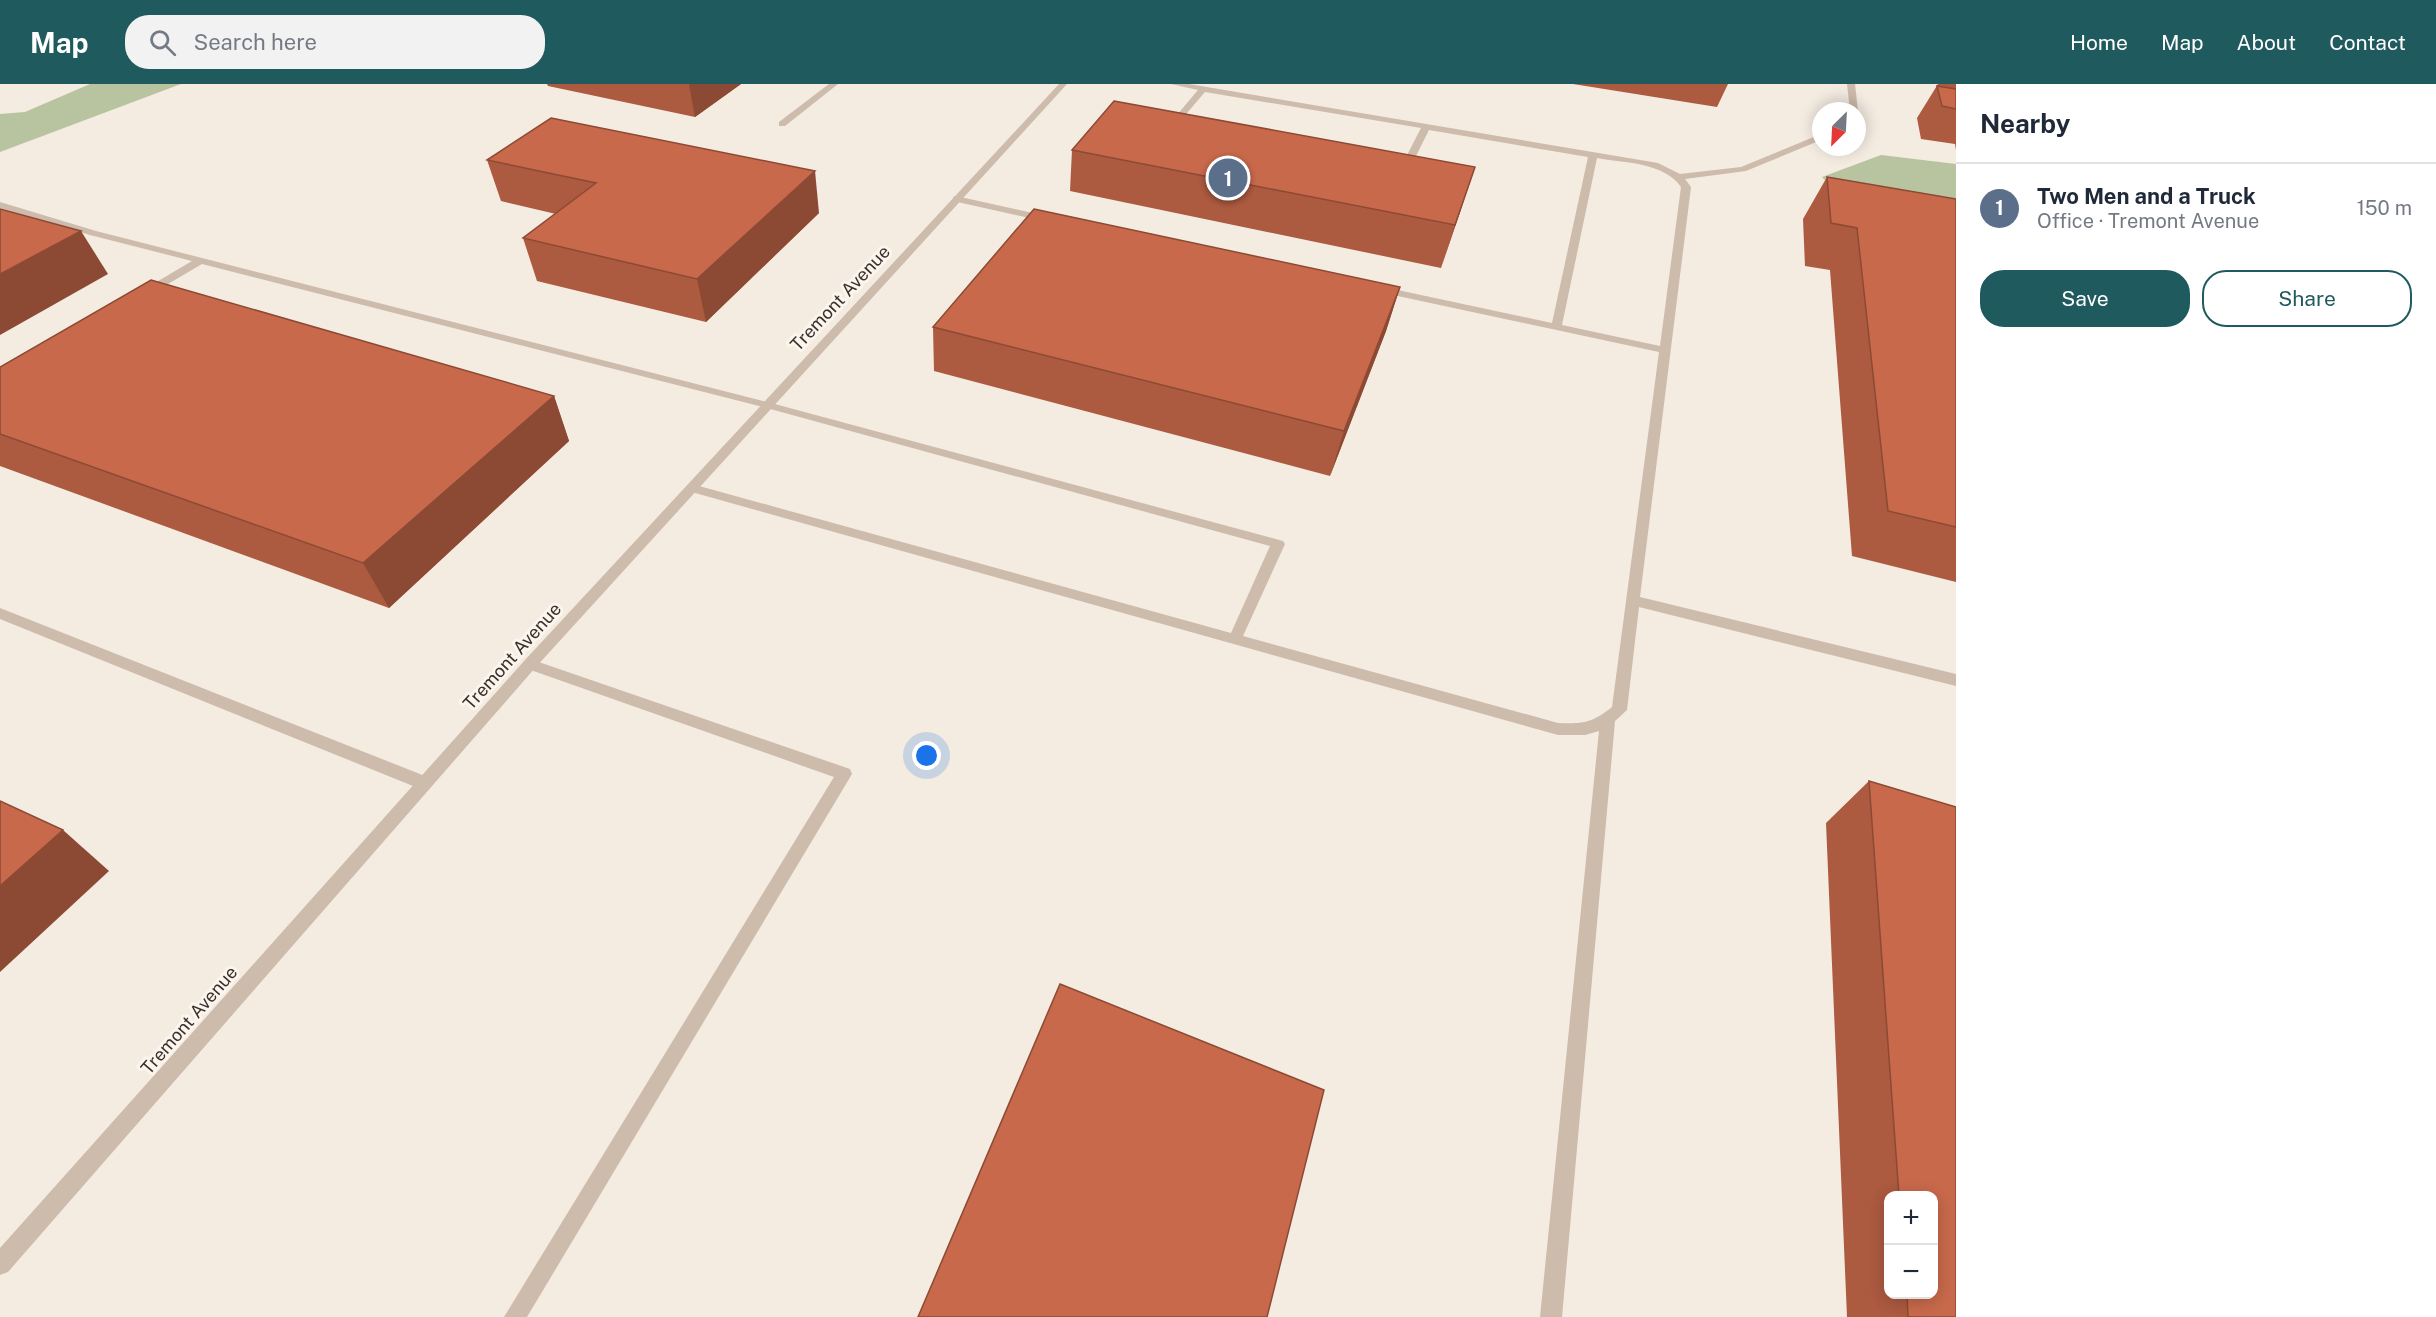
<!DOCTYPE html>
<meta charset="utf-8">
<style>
:root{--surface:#fff;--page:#f2f2f3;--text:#1f2937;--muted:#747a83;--line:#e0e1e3;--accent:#1f5a5e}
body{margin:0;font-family:"Public Sans",sans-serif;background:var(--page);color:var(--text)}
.controls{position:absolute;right:18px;bottom:18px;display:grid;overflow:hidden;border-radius:12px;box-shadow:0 3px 15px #0003}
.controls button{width:54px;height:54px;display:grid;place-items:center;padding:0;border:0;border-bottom:2px solid var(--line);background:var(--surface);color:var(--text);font:30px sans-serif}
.compass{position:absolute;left:1812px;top:18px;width:54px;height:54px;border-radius:50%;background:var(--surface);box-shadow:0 3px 15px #0003;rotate:204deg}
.you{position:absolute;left:927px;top:672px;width:21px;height:21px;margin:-15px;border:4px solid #fff;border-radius:50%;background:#1a73e8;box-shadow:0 0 0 9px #1a73e833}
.badge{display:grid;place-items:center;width:39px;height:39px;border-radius:50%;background:var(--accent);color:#fff;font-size:20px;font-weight:700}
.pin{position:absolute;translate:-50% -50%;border:3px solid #fff;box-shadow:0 2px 6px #0006}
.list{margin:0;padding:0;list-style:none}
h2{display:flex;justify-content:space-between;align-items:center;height:78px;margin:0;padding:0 24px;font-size:26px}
h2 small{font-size:20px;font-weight:400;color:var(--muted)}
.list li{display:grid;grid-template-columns:39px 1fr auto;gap:18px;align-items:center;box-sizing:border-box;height:90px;padding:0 24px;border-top:2px solid var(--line)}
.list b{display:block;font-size:22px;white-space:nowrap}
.list p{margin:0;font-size:20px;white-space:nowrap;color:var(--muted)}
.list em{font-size:20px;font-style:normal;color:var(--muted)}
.actions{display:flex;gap:12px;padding:18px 24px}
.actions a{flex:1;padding:14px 0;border:2px solid var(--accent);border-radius:24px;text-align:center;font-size:21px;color:var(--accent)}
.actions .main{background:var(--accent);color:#fff}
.icon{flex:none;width:33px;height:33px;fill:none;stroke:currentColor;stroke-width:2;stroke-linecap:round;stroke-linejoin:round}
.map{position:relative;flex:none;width:1956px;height:1233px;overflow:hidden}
header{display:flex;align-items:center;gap:36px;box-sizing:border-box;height:84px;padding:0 30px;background:var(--accent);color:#fff}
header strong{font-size:28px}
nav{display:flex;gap:33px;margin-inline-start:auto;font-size:21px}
.search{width:420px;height:54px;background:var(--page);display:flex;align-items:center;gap:15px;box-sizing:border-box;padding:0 21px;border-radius:24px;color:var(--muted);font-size:22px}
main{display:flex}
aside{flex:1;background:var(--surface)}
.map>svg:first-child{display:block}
.green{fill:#b8c4a0}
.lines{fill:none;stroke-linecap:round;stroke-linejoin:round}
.service{fill:#cdbbac;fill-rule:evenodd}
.tertiary{fill:#cdbbac;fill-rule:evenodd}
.wall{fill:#ac5a40;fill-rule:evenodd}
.shaded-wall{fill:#8c4a34}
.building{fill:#c8694b;stroke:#8c4a34;stroke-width:1.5}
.labels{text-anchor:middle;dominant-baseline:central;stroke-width:6;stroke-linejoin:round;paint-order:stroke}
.street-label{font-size:18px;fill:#3b302b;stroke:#fbf5ee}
</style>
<header>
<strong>Map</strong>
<div class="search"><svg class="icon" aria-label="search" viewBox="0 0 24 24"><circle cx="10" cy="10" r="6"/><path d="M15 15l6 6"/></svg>Search here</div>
<nav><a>Home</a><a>Map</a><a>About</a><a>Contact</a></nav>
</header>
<main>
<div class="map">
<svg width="1956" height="1233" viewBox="0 0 1956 1233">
<rect width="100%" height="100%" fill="#f4ebe1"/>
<g class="green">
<polygon points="90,0 181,0 0,68 0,30 25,28"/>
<polygon points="1881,71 1956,80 1956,132 1843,116 1822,93"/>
</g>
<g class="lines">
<g class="service">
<polygon points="829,0 838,0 785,42 779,42 779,38"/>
<path d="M1171 0H1189L1658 79 1680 90 1741 83 1821 50V56L1746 87 1685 95 1691 103 1640 513 1956 590V602L1639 523 1627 626 1615 637 1562 1233H1540L1599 647 1585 651H1558L688 407 686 404 692 400 1231 549 1270 462 763 323 202 180 151 210H143V206L192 177 90 151 0 124V118L96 147 771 319 1283 457 1285 460 1243 552 1558 639C1583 640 1592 639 1612 623L1659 268 1379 208 1374 205 1379 202 1552 239 1588 73 1429 46 1412 80 1407 83 1393 78 1398 75 1404 77 1421 44 1205 8 1181 36 1185 37V41L1171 38 1198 6ZM1597 74C1624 79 1664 78 1681 103L1660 262 1562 241Z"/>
<polygon points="1847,0 1855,0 1858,27 1857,29 1850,27"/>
<polygon points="956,112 1047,132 1052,135 1047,138 953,117 953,113"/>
<polygon points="0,524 430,694 432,699 430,704 424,705 418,704 0,535"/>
<polygon points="530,575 850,685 852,690 527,1233 504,1233 834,693 525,584 523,580 525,576"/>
</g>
<polygon class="tertiary" points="1059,0 1067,0 535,584 8,1188 0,1191 0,1164 525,576"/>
</g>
<g class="wall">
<polygon points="547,0 741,0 695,33 548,2"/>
<polygon points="1573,0 1728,0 1717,23"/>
<polygon points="1938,0 1956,0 1956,66 1955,60 1921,55 1917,34"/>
<polygon points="1072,66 1461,125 1441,184 1070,107"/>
<polygon points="487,76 819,129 706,238 537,197 523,154 556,130 501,117"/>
<polygon points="1827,93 1956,115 1956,498 1852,472 1830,186 1805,182 1803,135"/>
<polygon points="1400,203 1386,247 1330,392 934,287 933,243"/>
<polygon points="0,283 554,312 569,357 389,524 0,382"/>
<path d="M1869 697 1956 1233H1847L1826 739ZM1888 1112H1934V1210H1888Z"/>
</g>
<g class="shaded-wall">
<polygon points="690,0 741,0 695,33 689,1"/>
<polygon points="1475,83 1461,125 1441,184 1455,141"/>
<polygon points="815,87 819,129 706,238 697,195"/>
<polygon points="81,147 108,190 0,251 0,190"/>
<polygon points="1400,203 1386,247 1330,392 1344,347"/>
<polygon points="554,312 569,357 389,524 363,479"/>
<polygon points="63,746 109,787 0,888 0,802"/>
</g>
<g class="building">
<polygon points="1937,2 1956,5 1956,25 1942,22"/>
<polygon points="1114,17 1475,83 1455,141 1072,66"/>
<polygon points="551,34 815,87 697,195 523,154 596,99 487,76"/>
<polygon points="1827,93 1956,115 1956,443 1888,427 1857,144 1831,139"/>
<polygon points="0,125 81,147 0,190"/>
<polygon points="1034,125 1400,203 1344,347 933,243"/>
<polygon points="151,196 554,312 363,479 0,350 0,283"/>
<polygon points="1869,697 1956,723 1956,1233 1908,1233 1907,1210 1934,1210 1934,1112 1899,1112"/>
<polygon points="0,717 63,746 0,802"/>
<polygon points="1060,900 1324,1006 1267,1233 918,1233"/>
</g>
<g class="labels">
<g class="street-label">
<text transform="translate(840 214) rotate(-47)">Tremont Avenue</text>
<text transform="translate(512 572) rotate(-48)">Tremont Avenue</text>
<text transform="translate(189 936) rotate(-49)">Tremont Avenue</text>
</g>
</g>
</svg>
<div class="controls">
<button>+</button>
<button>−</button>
</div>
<svg class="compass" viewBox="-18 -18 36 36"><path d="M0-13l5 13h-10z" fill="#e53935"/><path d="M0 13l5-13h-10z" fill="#747a83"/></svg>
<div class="you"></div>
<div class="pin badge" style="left:1228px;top:94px;background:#5c6f8a">1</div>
</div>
<aside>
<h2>Nearby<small></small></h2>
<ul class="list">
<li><span class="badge" style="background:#5c6f8a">1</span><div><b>Two Men and a Truck</b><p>Office · Tremont Avenue</p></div><em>150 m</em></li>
</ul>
<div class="actions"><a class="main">Save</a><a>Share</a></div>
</aside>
</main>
